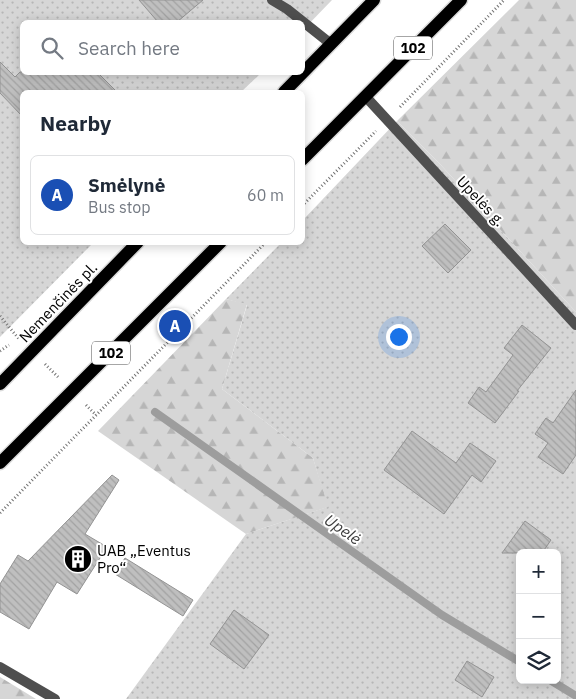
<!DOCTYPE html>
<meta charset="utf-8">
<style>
:root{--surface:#fff;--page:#f6f6f7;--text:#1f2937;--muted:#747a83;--line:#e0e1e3;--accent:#2563eb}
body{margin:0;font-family:"IBM Plex Sans",sans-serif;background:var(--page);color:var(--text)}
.controls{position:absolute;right:15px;bottom:15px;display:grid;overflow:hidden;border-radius:8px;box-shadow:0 2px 12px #0003}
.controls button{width:45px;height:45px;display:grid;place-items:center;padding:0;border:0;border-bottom:1px solid var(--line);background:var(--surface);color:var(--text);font:25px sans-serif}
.you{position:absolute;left:398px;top:336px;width:18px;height:18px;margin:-12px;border:4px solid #fff;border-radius:50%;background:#1a73e8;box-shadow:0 0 0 8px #1a73e833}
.badge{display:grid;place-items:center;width:32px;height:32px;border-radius:50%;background:var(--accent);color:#fff;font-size:16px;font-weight:700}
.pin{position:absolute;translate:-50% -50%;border:2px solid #fff;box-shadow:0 1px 5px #0006}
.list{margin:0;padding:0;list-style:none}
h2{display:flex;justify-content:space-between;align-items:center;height:65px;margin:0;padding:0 20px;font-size:21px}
h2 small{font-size:16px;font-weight:400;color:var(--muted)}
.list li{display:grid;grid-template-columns:32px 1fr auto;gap:15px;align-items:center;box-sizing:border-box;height:80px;margin:0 10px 10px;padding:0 10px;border:1px solid var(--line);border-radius:8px}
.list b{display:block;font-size:19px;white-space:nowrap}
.list p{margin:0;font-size:16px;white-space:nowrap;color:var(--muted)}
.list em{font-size:16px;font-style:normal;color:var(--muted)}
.icon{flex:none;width:28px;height:28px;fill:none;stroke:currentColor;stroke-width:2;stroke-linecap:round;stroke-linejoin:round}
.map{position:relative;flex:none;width:576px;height:699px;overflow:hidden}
.search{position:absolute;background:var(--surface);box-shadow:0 2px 12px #0003;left:20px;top:20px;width:285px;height:55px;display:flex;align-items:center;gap:12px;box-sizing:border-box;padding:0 18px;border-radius:8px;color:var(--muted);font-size:19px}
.panel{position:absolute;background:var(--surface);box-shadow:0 2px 12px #0003;left:20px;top:90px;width:285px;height:155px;border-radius:8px}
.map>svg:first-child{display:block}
.grass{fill:url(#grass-dots);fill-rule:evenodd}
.forest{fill:url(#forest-firs)}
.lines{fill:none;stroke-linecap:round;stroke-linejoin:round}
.stream{stroke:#9d9d9d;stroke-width:8}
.building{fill:url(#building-back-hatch);stroke:#939393}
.primary-casing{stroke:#dbdbdb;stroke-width:15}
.path{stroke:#717171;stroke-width:3;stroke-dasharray:1 2.5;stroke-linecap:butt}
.street{stroke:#4f4f4f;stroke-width:10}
.primary{stroke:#000;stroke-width:12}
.labels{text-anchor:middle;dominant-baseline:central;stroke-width:4;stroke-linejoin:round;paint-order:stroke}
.shield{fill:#fff;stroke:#4c4c4c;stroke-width:1}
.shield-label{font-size:14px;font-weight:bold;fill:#000}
.street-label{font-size:15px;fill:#000;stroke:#fff}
.poi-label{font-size:15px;fill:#000;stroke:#fff;text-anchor:start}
.water-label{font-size:16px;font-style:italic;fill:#3e3e3e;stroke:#fff}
</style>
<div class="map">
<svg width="576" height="699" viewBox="0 0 576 699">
<defs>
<pattern id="grass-dots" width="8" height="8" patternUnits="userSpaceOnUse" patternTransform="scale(1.25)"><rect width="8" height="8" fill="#d6d6d6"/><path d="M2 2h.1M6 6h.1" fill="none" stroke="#b6b6b6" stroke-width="1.8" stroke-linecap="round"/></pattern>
<pattern id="forest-firs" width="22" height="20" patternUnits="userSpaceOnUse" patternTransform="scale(1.25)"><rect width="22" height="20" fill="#d6d6d6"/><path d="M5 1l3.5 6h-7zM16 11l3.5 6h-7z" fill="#b6b6b6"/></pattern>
<pattern id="building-back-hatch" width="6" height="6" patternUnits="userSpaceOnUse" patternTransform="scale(1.25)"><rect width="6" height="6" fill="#bfbfbf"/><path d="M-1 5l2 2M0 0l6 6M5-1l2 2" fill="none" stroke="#a2a2a2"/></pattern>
</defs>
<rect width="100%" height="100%" fill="#fff"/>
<g class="grass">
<polygon points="0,0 332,0 303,30 302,22 22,22 22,72 261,73 241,92 22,92 22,242 93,243 0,337"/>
<path d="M397 121 439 163 576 312V699H126L246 534 327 507 313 458 222 389 247 305 226 299 281 243 302 242 303 220ZM520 553H557V680H520Z"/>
</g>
<g class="forest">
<polygon points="519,0 576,0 576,312 439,163 397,121"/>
<polygon points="226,299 247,304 222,389 313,458 328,507 246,534 98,431"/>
<polygon points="0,677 36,699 0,699"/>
</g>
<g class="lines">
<g class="stream">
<polyline points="155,412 442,615 520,662"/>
<polyline points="550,680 576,696"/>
</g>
</g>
<g class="building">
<polygon points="139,0 203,0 177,22 158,22"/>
<polygon points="0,62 15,77 20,72 97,72 117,92 22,92 22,116 0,93"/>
<polygon points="445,224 471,250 448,273 422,246"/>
<polygon points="522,325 551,348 517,391 519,391 495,423 468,403 479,387 486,392 513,355 504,348"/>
<polygon points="576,390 576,455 563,474 538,457 548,443 535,434 546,418 553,423"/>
<polygon points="412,431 456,463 470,443 496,461 481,482 472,475 444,514 384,470"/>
<polygon points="112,475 119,480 85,534 107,547 77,594 57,582 29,629 0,612 0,584 18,555 28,561"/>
<polygon points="525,521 551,540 542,553 502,553"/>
<polygon points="125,558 193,600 183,616 115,574"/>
<polygon points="234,610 269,635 244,669 210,644"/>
<polygon points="467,661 494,677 482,697 455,680"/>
</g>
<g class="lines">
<defs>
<g id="primary">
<polyline points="284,92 374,0"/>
<polyline points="302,160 461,0"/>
<polyline points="0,384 138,242"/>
<polyline points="0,463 221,242"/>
</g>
</defs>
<use href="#primary" class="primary-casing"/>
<g class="path">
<polyline points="400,107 504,0"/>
<polyline points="302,206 376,131"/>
<polyline points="0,316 19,339"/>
<polyline points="0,351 9,345"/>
<polyline points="45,364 58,377"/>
<polyline points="86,405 96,415"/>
<polyline points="0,513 266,242"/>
</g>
<g class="street">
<polyline points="272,0 287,9 331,44"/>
<polyline points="366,97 576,325"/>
<polyline points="0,667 55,699"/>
</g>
<use href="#primary" class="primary"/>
</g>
<defs>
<symbol id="building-disc" viewBox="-11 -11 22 22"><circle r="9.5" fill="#000" stroke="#fff"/><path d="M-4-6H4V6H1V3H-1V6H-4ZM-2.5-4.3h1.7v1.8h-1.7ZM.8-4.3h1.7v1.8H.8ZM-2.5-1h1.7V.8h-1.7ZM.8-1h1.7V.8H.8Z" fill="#fff"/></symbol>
</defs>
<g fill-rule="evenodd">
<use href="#building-disc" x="62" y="543" width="32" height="32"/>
</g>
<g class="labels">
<g class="shield">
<rect x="394" y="36.5" width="38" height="23" rx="4"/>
<rect x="92" y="341.5" width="38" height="23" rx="4"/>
</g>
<g class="shield-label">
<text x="413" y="48">102</text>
<text x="111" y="353">102</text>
</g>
<g class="street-label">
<text transform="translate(481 201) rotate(47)">Upelės g.</text>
<text transform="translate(58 302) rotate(-46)">Nemenčinės pl.</text>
</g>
<g class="poi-label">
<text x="97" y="550">UAB „Eventus<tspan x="97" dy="17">Pro“</tspan></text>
</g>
<g class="water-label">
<text transform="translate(343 529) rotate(35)">Upelė</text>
</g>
</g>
</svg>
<div class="controls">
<button>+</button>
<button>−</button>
<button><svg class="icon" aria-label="layers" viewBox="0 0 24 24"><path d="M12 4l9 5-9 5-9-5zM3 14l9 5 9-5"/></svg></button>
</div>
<div class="you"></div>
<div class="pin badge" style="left:175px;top:326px;background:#1a4fb4">A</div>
<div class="search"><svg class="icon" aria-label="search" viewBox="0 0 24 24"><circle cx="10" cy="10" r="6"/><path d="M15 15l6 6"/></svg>Search here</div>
<section class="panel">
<h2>Nearby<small></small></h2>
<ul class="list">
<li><span class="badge" style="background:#1a4fb4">A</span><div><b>Smėlynė</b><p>Bus stop</p></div><em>60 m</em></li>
</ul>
</section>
</div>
